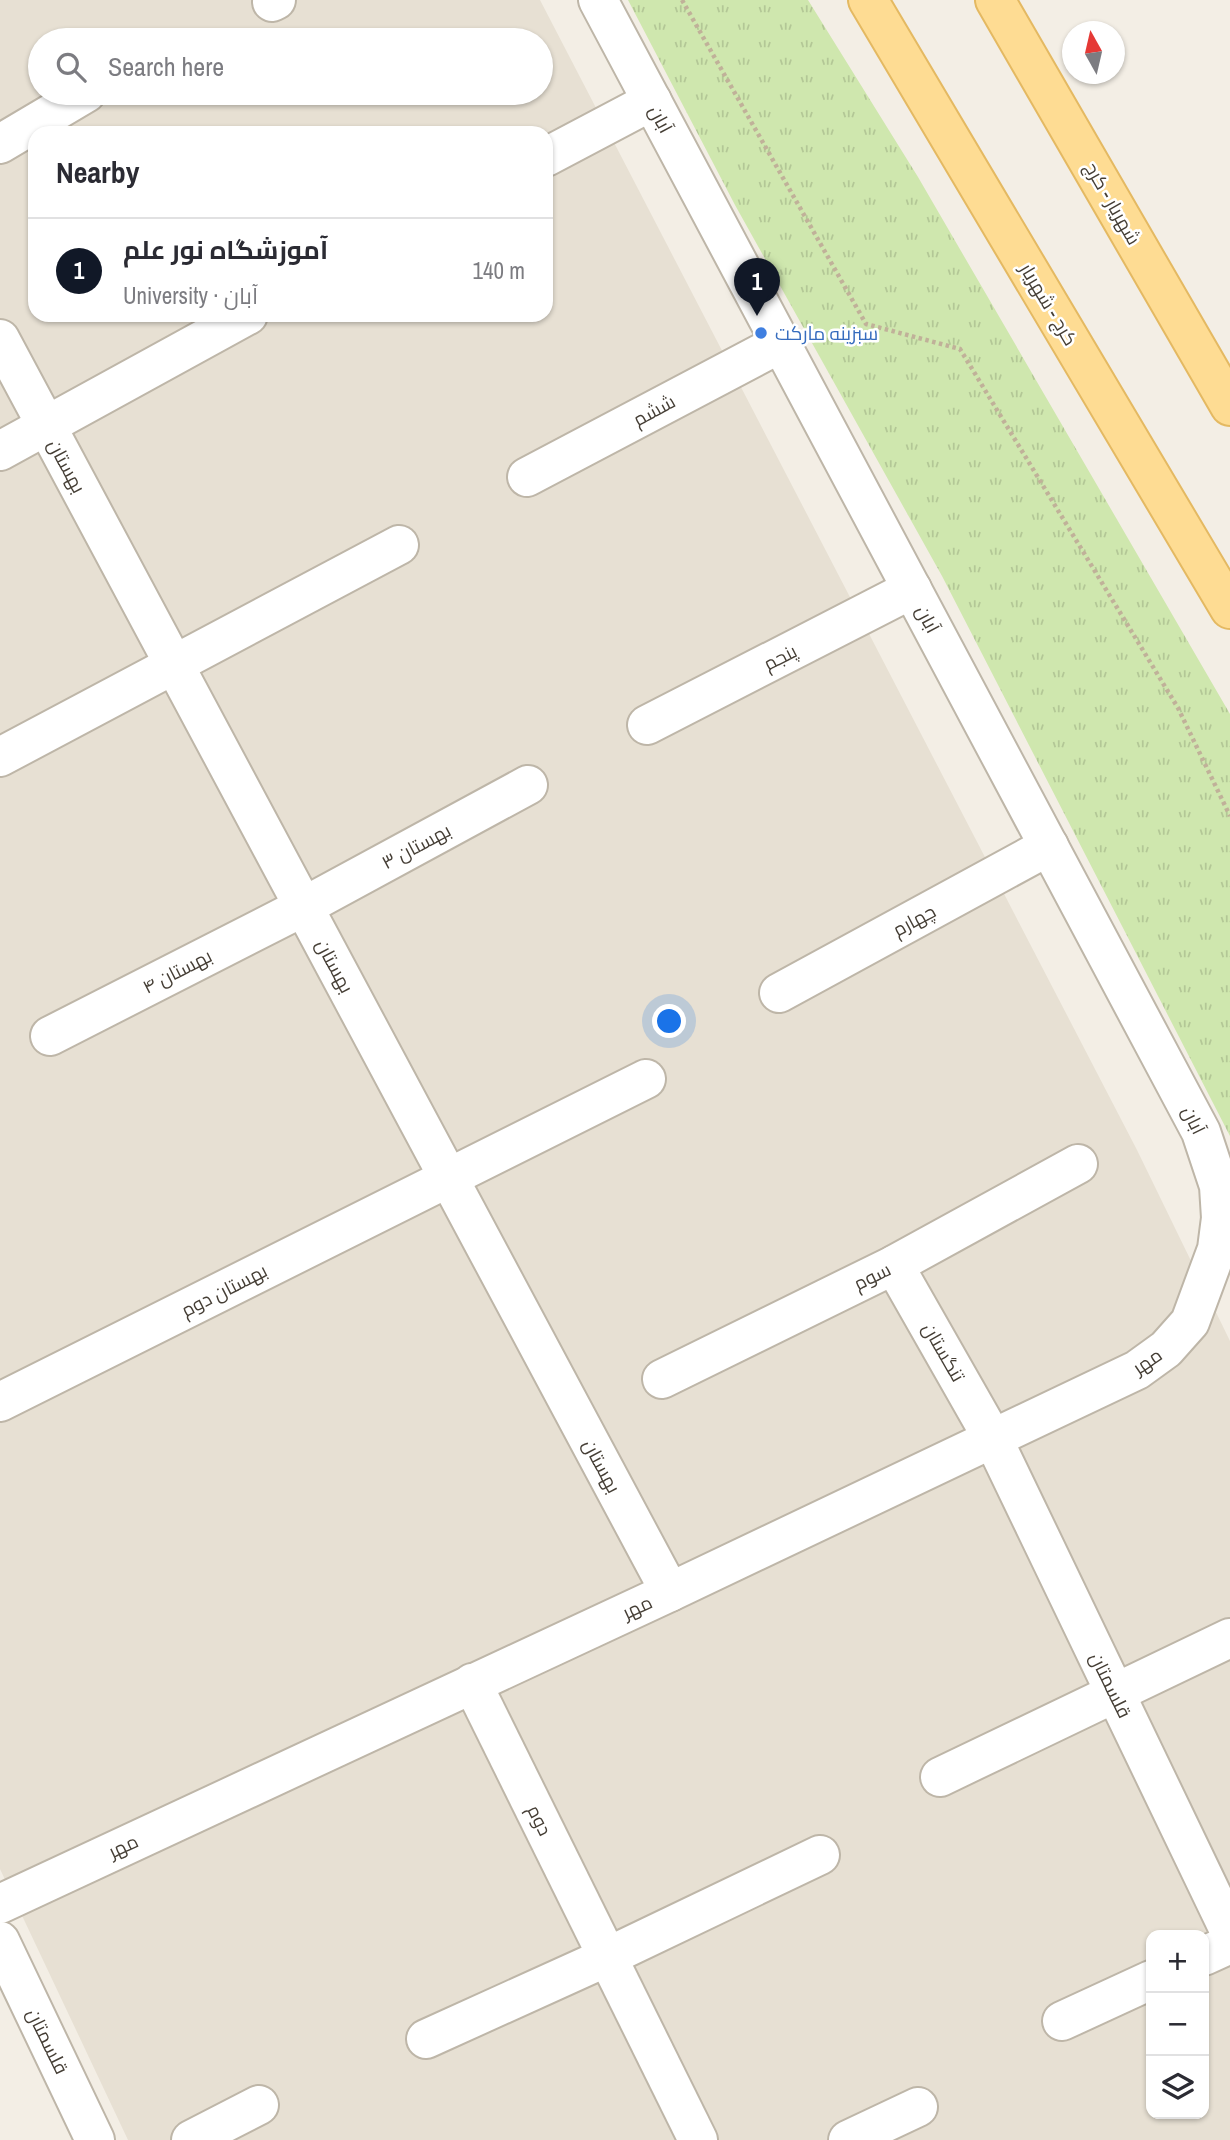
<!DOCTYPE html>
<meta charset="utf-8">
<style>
:root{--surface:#fff;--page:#f2f2f3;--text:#2b2b33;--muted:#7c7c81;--line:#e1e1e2;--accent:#111827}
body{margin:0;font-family:"Archivo Narrow",Cairo,sans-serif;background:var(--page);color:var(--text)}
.controls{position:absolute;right:21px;bottom:21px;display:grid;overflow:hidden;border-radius:14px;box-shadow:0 2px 5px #0004}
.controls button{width:63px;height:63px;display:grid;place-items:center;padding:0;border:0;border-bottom:2px solid var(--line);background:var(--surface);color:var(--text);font:35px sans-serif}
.compass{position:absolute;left:1062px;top:21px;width:63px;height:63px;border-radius:50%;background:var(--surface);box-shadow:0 2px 5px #0004;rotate:352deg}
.you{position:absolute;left:670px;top:1022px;width:24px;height:24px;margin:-18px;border:5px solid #fff;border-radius:50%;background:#1a73e8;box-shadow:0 0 0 10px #1a73e833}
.badge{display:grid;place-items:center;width:46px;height:46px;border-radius:50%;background:var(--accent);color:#fff;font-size:23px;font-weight:700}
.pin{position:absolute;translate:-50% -58px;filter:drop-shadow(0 2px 4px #0008)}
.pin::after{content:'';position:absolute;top:37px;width:24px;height:21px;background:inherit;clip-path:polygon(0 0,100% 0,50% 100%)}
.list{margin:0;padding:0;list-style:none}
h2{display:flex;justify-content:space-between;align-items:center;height:91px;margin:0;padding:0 28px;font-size:30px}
h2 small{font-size:23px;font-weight:400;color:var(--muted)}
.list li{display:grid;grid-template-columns:46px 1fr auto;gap:21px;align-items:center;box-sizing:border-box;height:105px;padding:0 28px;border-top:2px solid var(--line)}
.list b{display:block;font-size:26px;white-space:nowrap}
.list p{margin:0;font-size:23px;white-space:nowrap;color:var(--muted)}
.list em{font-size:23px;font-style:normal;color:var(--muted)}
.icon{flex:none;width:38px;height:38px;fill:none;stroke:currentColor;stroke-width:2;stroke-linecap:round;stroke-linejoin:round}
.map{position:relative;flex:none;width:1230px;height:2140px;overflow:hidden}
.search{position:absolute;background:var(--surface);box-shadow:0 2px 5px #0004;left:28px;top:28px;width:525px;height:77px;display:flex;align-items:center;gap:18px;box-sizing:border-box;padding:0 24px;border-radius:38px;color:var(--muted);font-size:26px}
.panel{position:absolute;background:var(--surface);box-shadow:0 2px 5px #0004;left:28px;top:126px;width:525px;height:196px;border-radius:21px}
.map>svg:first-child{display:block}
.residential{fill:#e7e0d3;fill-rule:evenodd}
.grass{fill:url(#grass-tufts)}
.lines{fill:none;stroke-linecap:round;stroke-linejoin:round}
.minor-casing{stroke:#beb6a8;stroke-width:42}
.major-casing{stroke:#e4b962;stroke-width:42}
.path{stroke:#c0b199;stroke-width:4.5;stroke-dasharray:3.5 3.5;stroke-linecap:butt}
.minor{stroke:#fff;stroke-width:38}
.major{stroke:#fedc93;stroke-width:38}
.shop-dot{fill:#3f7fe0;stroke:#fff;stroke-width:2.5}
.labels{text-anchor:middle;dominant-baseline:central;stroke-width:5;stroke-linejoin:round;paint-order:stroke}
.street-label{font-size:19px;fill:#453e35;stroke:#fff}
.shop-label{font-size:19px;fill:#366cbe;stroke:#fff;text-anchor:start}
</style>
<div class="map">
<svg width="1230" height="2140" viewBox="0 0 1230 2140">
<defs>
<pattern id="grass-tufts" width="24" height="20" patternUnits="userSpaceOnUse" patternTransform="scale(1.75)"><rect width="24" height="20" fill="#cfe7ae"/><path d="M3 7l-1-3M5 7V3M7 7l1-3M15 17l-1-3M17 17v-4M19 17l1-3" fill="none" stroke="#b3c796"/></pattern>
</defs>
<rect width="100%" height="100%" fill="#f3eee5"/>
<path class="residential" d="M0 0H540L1137 1150 1230 1341V2140H128L0 1869ZM40 40H541V93H40ZM35 133H546V315H35ZM1151 1935H1204V2114H1151Z"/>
<polygon class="grass" points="628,0 808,0 918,177 1230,714 1230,1136 942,576 735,205"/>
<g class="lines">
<defs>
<g id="minor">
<polyline points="272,2 276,0"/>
<polyline points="0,144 86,93"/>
<polyline points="546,157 652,101"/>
<polyline points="0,339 670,1592"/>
<polyline points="0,451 248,315"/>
<polyline points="527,477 781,343"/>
<polyline points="647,725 912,589"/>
<polyline points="0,757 399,545"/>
<polyline points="779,993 1049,846"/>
<polyline points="50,1036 303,907 528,785"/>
<polyline points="894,1265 993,1439 1230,1932"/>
<polyline points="662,1379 894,1265 1078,1164"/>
<polyline points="0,1402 646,1079"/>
<polyline points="472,1683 698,2140"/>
<polyline points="940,1777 1230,1638"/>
<polyline points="0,1904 670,1592 1137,1370 1166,1349 1190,1322 1217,1249 1221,1218 1219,1186 1201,1132 598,0"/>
<polyline points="0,1941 95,2140"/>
<polyline points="1204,1956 1230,1944"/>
<polyline points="1062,2021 1151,1980"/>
<polyline points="426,2039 607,1957 820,1855"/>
<polyline points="191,2140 259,2105"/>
<polyline points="848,2140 918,2107"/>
</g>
<g id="major">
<polyline points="868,0 1230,609"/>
<polyline points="995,0 1230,406"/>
</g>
</defs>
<use href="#minor" class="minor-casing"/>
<use href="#major" class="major-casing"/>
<polyline class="path" points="682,0 866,324 960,349 1178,708 1230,816"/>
<use href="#minor" class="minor"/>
<use href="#major" class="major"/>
</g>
<circle class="shop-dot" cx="761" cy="333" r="7"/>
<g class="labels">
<g class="street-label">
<text transform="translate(661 119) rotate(62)">آبان</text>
<text transform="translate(1113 203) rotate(60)">شهریار - کرج</text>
<text transform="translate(1049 304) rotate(59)">کرج - شهریار</text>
<text transform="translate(654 410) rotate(-28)">ششم</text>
<text transform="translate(67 466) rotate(62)">بهستان</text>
<text transform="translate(928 619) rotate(62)">آبان</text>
<text transform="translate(780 657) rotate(-27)">پنجم</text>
<text transform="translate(416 846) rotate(-28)">بهستان ۳</text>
<text transform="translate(914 920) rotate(-28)">چهارم</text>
<text transform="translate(335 966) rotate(62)">بهستان</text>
<text transform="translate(177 971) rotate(-27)">بهستان ۴</text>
<text transform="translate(1194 1120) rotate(64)">آبان</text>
<text transform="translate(872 1276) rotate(-26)">سوم</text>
<text transform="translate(224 1290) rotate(-27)">بهستان دوم</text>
<text transform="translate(944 1352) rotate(60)">تنگستان</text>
<text transform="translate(1147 1361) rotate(-34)">مهر</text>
<text transform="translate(602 1466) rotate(62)">بهستان</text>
<text transform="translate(637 1607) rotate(-25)">مهر</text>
<text transform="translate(1111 1685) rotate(64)">قلسمتان</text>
<text transform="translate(540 1820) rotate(64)">دوم</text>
<text transform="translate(123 1846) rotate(-25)">مهر</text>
<text transform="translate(48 2041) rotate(64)">قلسمتان</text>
</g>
<g class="shop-label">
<text x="775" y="333">سبزینه مارکت</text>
</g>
</g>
</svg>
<div class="controls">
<button>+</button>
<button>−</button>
<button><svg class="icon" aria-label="layers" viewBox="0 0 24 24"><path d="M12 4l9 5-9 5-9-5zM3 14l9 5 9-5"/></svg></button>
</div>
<svg class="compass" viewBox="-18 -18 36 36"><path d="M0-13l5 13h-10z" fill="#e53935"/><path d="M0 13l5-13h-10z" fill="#7c7c81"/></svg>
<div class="you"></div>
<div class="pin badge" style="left:757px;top:316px">1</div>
<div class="search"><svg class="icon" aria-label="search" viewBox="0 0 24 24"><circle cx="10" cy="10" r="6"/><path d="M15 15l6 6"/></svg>Search here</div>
<section class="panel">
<h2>Nearby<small></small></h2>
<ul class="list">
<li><span class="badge">1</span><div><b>آموزشگاه نور علم</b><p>University · آبان</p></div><em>140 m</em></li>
</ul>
</section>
</div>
